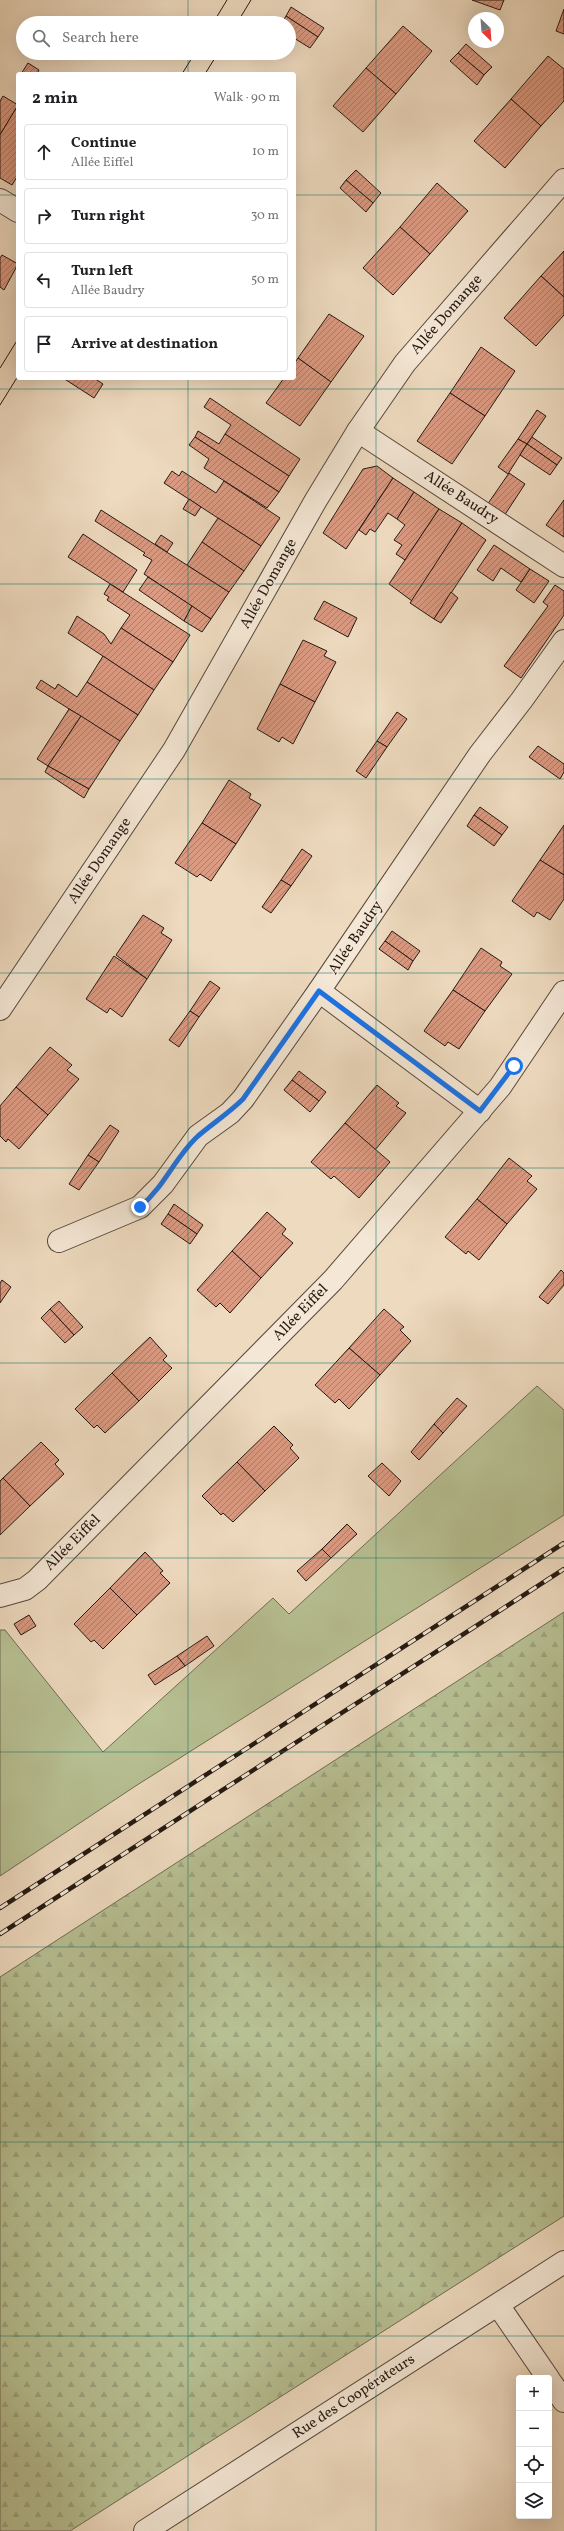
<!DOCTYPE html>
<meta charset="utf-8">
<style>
:root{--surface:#fff;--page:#f6f6f6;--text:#202124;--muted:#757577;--line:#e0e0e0}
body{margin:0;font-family:Vollkorn,serif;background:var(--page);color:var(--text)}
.controls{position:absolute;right:12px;bottom:12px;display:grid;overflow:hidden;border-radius:4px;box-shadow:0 4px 16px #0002}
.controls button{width:36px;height:36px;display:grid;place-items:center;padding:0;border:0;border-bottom:1px solid var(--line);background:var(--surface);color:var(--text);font:20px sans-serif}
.compass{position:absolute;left:468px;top:12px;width:36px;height:36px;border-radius:50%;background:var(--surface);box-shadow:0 4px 16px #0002;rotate:155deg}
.stop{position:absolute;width:12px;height:12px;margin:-9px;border:3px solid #1a73e8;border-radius:50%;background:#fff}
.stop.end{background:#1a73e8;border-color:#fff;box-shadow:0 1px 4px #0008}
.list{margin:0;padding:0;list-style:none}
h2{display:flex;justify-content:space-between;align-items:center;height:52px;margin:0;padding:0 16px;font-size:17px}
h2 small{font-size:13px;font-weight:400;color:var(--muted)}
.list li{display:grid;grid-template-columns:26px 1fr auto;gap:12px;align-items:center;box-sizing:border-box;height:56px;margin:0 8px 8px;padding:0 8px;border:1px solid var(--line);border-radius:4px}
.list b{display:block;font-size:15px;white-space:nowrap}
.list p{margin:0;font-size:13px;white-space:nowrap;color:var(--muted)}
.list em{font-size:13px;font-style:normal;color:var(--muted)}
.icon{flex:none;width:22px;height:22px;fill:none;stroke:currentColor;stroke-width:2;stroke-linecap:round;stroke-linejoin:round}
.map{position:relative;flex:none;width:564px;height:2531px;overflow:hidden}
.search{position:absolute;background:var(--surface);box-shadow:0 4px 16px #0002;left:16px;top:16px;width:280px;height:44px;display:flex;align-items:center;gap:10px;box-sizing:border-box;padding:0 14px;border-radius:22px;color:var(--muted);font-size:15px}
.panel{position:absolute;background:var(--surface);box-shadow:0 4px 16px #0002;left:16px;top:72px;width:280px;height:308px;border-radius:4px}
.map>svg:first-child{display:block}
.grass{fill:#b7c093;stroke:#6e6c52}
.forest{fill:url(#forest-firs);stroke:#6e6c52}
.building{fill:url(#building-hatch);stroke:#241812}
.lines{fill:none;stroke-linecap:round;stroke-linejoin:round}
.minor-casing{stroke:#56483d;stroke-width:24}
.minor{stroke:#f4e7d5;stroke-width:22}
.tram{stroke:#241812;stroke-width:1}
.rail-casing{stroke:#241812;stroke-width:4.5}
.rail{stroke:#f4e7d5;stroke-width:3;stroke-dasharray:9;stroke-linecap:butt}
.route{stroke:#1a73e8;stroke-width:5}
.grid{fill:none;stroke:#0f766e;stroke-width:1;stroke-opacity:0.55}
.labels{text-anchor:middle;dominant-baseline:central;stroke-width:3;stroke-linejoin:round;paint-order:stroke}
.street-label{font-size:15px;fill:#241812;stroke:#f4e7d5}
</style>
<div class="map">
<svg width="564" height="2531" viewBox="0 0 564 2531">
<defs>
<pattern id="forest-firs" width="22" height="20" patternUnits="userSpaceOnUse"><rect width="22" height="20" fill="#b7c093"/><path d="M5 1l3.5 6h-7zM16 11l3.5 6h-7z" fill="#9da47e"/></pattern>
<pattern id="building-hatch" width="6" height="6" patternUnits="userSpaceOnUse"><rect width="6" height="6" fill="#db9a82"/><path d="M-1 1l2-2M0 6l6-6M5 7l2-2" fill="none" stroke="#b17d69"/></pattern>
</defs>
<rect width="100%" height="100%" fill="#eedabf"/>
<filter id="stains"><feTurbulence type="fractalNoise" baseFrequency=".005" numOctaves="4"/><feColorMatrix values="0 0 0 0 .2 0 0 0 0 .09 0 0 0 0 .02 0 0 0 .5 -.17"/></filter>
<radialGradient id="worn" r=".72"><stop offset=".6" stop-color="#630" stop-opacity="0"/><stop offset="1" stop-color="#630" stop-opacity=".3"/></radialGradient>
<polygon class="grass" points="537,1386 564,1410 564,1515 134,1787 0,1876 0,1630 5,1630 103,1752 273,1598 289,1614"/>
<polygon class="forest" points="564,1612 564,2216 70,2531 0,2531 0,1977"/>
<g class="building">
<polygon points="472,0 504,0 500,10"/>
<polygon points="291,7 324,28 318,37 286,16"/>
<polygon points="564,9 564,34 556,31"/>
<polygon points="286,16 318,37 310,48 289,35 289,23 282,23"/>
<polygon points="403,26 432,51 396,94 366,68"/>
<polygon points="466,44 492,67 484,75 458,53"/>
<polygon points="458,53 484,75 477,85 450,61"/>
<polygon points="548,56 564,69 564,101 541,126 511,99"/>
<polygon points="28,63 39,70 37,74 21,74"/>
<polygon points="366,68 396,94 363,132 333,106"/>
<polygon points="3,96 18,105 0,135 0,101"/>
<polygon points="511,99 541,126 505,168 474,141"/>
<polygon points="18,105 18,175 12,185 0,178 0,135"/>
<polygon points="356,170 381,193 373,203 346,180"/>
<polygon points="346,180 373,203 366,212 340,188"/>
<polygon points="437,183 468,211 430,254 400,227"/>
<polygon points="400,227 430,254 393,295 363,268"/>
<polygon points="564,251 564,297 541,276"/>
<polygon points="2,255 18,264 4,290 0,287 0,258"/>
<polygon points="541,276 564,297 564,315 536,346 504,318"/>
<polygon points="329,314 364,336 331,382 298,358"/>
<polygon points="481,347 515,371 485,416 450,393"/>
<polygon points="298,358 331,382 300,426 266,403 284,378 294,378 294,364"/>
<polygon points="63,378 94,378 103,384 94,398"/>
<polygon points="450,393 485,416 452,464 417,441"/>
<polygon points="210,398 300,459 289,476 225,434 231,425 204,407"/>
<polygon points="537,410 546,416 527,444 518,439"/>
<polygon points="198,431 219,444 225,434 289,476 279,492 195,437"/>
<polygon points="195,437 279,492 267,508 204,468 209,459 189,445"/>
<polygon points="532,437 562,458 557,465 527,444"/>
<polygon points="518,439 527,444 508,474 498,467"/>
<polygon points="527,444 557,465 550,475 520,455"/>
<polygon points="377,466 393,478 346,549 323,533 363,469"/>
<polygon points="172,471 179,476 182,471 216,493 224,481 280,518 261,546 164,483"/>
<polygon points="509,473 525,484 504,516 487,505"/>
<polygon points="393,478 414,492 397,519 388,513 375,532 370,529 366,535 359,530"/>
<polygon points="414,492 439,509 405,560 396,554 402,545 394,540 405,525 397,519"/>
<polygon points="189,499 201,507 195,516 183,509"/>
<polygon points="564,500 564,537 546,525"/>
<polygon points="439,509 462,523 412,601 389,584"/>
<polygon points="101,510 229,592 211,619 144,574 152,560 143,555 145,553 95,521"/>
<polygon points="218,518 261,546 244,571 202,542"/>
<polygon points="462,523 486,540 434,619 410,603"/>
<polygon points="83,534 137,570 123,592 68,557"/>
<polygon points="161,535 173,543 167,552 155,544"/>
<polygon points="202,542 244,571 229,592 187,565"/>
<polygon points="494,545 530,569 521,582 501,568 493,581 477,570"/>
<polygon points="530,569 549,581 534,603 516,590"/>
<polygon points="148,577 192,606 184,621 139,590"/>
<polygon points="110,584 190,635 173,662 121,628 130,615 107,600 109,597 104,594"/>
<polygon points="555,585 564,591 564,615 521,678 504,666 548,606 543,602"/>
<polygon points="451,592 458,598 441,623 434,619"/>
<polygon points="324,601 357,618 348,637 314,619"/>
<polygon points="192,606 211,619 202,632 184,621"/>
<polygon points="77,616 104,634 111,644 121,628 173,662 154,690 68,633"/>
<polygon points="303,640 327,651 324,656 336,662 315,702 280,684"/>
<polygon points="103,656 154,690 138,715 87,682"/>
<polygon points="41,680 55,689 58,684 77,697 87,682 138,715 120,741 36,688"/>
<polygon points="280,684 315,702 293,744 282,737 279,742 257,729"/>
<polygon points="69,709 81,716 48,766 37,759"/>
<polygon points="397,712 407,719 387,747 377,741"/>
<polygon points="81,716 120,741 89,789 48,766"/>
<polygon points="377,741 387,747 366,778 356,771"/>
<polygon points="538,746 564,764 564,772 560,779 529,757"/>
<polygon points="48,766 89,789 84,798 45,772"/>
<polygon points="229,780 251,794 249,798 261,805 236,844 202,823"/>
<polygon points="480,807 508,827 502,835 474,815"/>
<polygon points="474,815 502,835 494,846 467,826"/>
<polygon points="202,823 236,844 211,881 200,874 197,877 175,863"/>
<polygon points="564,825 564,875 540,860"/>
<polygon points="302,849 312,856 291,886 281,880"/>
<polygon points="540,860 564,875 564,899 550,920 537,912 534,917 512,901"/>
<polygon points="281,880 291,886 271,913 262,907"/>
<polygon points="143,915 164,928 161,933 172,940 147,979 116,955"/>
<polygon points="392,931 420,951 413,961 385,941"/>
<polygon points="385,941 413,961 408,970 379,949"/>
<polygon points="481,948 502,962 500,966 512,974 485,1011 453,990"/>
<polygon points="114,956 147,979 122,1017 110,1008 107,1013 86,999"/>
<polygon points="210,981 220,988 199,1017 190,1011"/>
<polygon points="453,990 485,1011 459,1049 448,1042 445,1046 424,1031"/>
<polygon points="190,1011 199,1017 179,1047 169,1040"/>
<polygon points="50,1047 72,1065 67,1070 79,1079 48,1115 16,1087"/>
<polygon points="299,1071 326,1092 319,1101 292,1080"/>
<polygon points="292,1080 319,1101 310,1112 284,1090"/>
<polygon points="377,1085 399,1103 396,1106 406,1113 375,1150 345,1123"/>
<polygon points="16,1087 48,1115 19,1149 8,1139 6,1142 0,1136 0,1106"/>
<polygon points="345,1123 390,1162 359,1198 334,1176 331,1179 311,1162"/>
<polygon points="110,1125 119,1131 99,1162 88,1155"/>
<polygon points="88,1155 99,1162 79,1190 69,1184"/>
<polygon points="509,1158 532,1176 527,1181 537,1189 507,1224 477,1199"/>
<polygon points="477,1199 507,1224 479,1260 468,1251 466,1254 445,1237"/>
<polygon points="174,1204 203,1225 197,1234 168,1214"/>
<polygon points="267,1212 286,1229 282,1234 293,1243 261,1278 232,1251"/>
<polygon points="168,1214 197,1234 190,1244 161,1224"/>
<polygon points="232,1251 261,1278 230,1313 220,1303 216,1307 197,1290"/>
<polygon points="561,1270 564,1273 564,1285 548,1304 539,1297"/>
<polygon points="2,1280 11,1287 0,1303 0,1283"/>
<polygon points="59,1301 83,1327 74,1335 50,1309"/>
<polygon points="50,1309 74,1335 65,1343 41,1318"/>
<polygon points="384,1309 404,1327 400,1330 411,1341 380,1375 349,1348"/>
<polygon points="150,1337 167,1356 163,1360 172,1368 139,1401 112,1373"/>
<polygon points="349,1348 380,1375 349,1409 339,1399 335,1403 315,1385"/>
<polygon points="112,1373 139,1401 105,1433 97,1425 94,1428 75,1409"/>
<polygon points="457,1398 467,1406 443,1433 434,1424"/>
<polygon points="434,1424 443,1433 419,1460 411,1452"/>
<polygon points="274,1426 293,1445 290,1448 299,1458 265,1491 237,1462"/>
<polygon points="41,1442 59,1460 55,1464 64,1474 30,1506 3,1478"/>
<polygon points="237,1462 265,1491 233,1522 223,1513 221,1515 202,1496"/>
<polygon points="382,1463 401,1481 389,1496 368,1476"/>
<polygon points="3,1478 30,1506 0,1535 0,1481"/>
<polygon points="347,1524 357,1534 331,1558 322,1549"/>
<polygon points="322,1549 331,1558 306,1581 297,1571"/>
<polygon points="145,1552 163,1571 160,1573 170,1583 137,1615 110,1588"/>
<polygon points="110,1588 137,1615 103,1649 94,1640 91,1642 74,1624"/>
<polygon points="29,1615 36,1626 21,1635 14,1624"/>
<polygon points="207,1636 214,1646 185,1666 177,1656"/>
<polygon points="177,1656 185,1666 155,1685 148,1675"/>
</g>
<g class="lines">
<defs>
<g id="minor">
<polyline points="0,200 18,211"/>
<polyline points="358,431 564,566"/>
<polyline points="319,991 480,1111"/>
<polyline points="0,1009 174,750 316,500 358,431 405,363 564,180"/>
<polyline points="59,1241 140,1207 163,1184 198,1136 230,1113 243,1099 319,991 480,754 521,701 564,641"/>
<polyline points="0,1596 25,1589 37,1580 333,1280 500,1087 564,992"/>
<polyline points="498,2305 548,2378"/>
<polyline points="549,2380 564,2401"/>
<polyline points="145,2531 564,2262"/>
</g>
</defs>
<use href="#minor" class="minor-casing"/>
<use href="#minor" class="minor"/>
<g class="tram">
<polyline points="213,23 227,0"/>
<polyline points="237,23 251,0"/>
<polyline points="182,74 195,53"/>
<polyline points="205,74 218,53"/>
<polyline points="0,368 18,339"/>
<polyline points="0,405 18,376"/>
</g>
<defs>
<g id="rail">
<polyline points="0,1908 564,1543"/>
<polyline points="0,1934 564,1569"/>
</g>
</defs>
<use href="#rail" class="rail-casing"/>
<use href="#rail" class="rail"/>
</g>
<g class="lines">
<path class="route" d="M140 1207C165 1186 175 1157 198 1136 213 1123 229 1113 243 1099L319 991 480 1111 514 1066"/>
</g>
<path class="grid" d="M188 0V23M376 0V2531M188 53V74M0 195H18M294 195H564M188 378V2531M0 389H564M0 584H564M0 779H564M0 973H564M0 1168H564M0 1363H564M0 1558H564M0 1752H564M0 1947H564M0 2142H564M0 2336H564"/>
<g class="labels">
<g class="street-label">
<text transform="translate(447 315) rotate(-49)">Allée Domange</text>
<text transform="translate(461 498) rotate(33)">Allée Baudry</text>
<text transform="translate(269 584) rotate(-61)">Allée Domange</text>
<text transform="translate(100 861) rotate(-56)">Allée Domange</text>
<text transform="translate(356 938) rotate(-56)">Allée Baudry</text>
<text transform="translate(301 1313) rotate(-46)">Allée Eiffel</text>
<text transform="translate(73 1543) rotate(-45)">Allée Eiffel</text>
<text transform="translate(354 2397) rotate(-33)">Rue des Coopérateurs</text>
</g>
</g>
<rect width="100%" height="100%" filter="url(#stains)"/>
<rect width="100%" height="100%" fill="url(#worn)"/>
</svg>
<div class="controls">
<button>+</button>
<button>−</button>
<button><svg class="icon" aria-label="locate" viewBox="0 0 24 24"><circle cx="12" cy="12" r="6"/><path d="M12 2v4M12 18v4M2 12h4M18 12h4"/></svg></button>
<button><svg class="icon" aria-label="layers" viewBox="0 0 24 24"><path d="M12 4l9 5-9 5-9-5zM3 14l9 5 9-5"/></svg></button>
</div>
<svg class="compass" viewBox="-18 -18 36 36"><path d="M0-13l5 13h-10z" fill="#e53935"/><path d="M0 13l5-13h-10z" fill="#757577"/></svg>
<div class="stop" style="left:514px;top:1066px"></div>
<div class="stop end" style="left:140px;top:1207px"></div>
<div class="search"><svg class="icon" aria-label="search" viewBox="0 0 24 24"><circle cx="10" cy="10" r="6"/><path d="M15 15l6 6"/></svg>Search here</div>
<section class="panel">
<h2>2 min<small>Walk · 90 m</small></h2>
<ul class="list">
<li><svg class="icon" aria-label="ahead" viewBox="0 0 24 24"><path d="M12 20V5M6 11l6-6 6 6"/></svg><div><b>Continue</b><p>Allée Eiffel</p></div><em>10 m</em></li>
<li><svg class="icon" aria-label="right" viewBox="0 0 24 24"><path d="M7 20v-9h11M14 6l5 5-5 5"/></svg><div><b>Turn right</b></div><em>30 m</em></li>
<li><svg class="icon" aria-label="left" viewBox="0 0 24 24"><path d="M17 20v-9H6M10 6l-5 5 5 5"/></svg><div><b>Turn left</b><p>Allée Baudry</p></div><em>50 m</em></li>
<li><svg class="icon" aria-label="arrive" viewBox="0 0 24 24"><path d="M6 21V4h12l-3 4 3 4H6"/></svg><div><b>Arrive at destination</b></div></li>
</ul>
</section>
</div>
